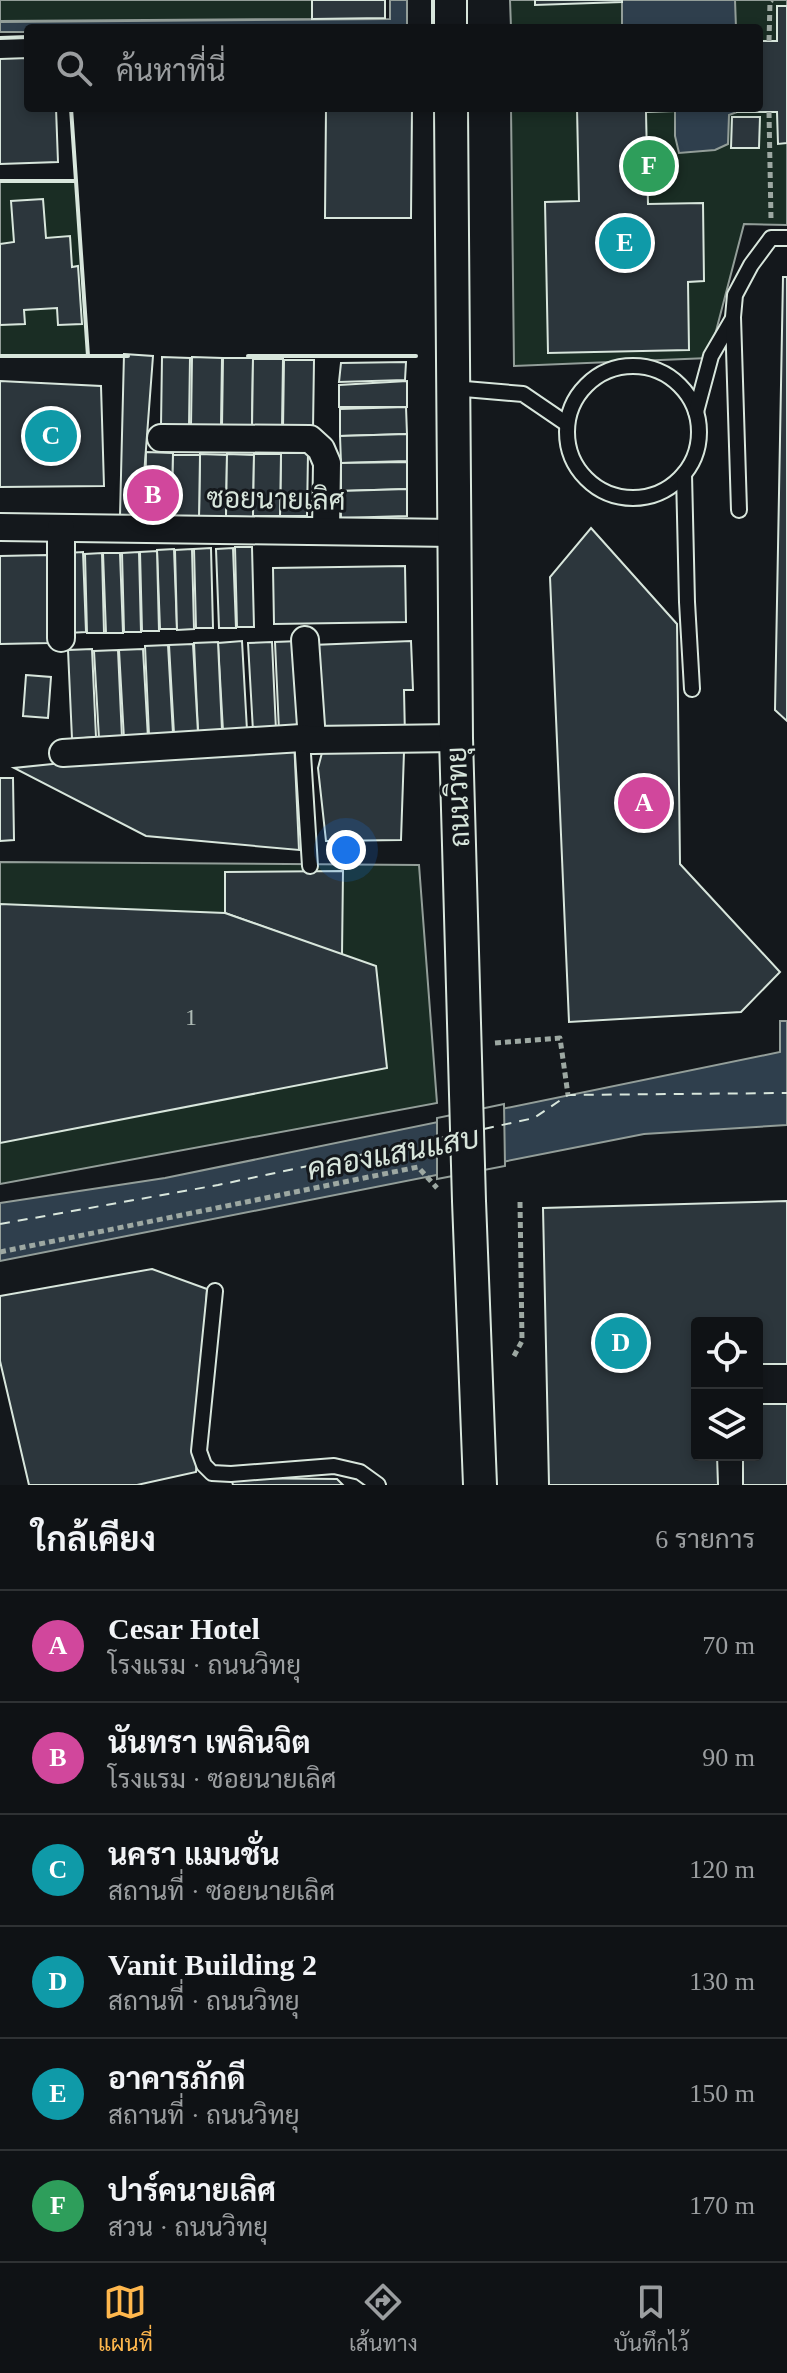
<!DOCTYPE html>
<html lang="th">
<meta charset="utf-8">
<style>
:root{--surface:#0f1215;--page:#181b1e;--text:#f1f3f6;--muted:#9b9ea0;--line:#2f3234;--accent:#ffb74d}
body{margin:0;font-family:"Times New Roman",Sarabun,serif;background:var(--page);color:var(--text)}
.controls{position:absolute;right:24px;bottom:24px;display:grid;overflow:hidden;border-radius:8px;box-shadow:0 4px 12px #0003}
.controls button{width:72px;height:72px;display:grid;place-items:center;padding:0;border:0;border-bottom:2px solid var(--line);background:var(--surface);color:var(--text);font:40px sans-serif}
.you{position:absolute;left:346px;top:850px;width:28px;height:28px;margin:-20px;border:6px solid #fff;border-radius:50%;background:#1a73e8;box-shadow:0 0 0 12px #1a73e833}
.badge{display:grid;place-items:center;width:52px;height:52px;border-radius:50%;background:var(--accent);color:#fff;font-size:26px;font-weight:700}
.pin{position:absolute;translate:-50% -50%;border:4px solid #fff;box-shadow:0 2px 8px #0006}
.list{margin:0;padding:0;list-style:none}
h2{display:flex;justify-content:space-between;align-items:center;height:104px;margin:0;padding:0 32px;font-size:34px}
h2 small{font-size:26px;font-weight:400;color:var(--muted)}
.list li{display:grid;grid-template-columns:52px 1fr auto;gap:24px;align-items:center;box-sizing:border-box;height:112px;padding:0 32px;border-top:2px solid var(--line)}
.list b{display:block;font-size:30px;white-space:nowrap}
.list p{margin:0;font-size:26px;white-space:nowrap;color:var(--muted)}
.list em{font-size:26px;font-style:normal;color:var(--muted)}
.icon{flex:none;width:44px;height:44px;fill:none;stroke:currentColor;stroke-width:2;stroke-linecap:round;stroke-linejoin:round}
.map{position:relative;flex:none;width:787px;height:1485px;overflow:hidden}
.search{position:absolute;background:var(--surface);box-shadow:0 4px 12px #0003;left:24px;right:24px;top:24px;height:88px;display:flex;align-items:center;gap:20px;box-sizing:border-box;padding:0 28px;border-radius:8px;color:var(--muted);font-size:30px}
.sheet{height:776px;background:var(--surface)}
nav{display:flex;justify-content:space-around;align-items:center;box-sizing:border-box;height:112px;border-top:2px solid var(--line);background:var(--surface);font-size:22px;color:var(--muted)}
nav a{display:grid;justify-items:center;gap:4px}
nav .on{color:var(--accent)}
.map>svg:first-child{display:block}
.green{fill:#1a2d24;stroke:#939e99;stroke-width:2}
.water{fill:#2f3f4d;stroke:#939e99;stroke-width:2}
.pier{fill:#14181c;stroke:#939e99;stroke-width:2}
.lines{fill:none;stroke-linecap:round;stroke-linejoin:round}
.ferry{stroke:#d8e6dc;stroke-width:2;stroke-dasharray:10 8;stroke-linecap:butt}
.building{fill:#2c363c;stroke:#d8e6dc;stroke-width:2}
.service-casing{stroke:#d8e6dc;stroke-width:18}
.minor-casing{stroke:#d8e6dc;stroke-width:30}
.tertiary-casing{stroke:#d8e6dc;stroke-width:36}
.path{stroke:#9da8a2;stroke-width:5;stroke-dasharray:6 4;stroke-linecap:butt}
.service{stroke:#14181c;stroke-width:14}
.minor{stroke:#14181c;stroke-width:26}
.tertiary{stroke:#14181c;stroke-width:32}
.wall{stroke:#d8e6dc;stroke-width:4}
.labels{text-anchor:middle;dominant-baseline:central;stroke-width:6;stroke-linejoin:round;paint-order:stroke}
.number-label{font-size:24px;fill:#adbab4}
.street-label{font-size:28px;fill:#d8e6dc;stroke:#14181c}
.water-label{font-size:30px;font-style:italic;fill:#d8e6dc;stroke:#14181c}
</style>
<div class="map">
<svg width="787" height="1485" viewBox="0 0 787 1485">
<rect width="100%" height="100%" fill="#14181c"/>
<g class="green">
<polygon points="0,0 312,0 312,19 0,21"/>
<polygon points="510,0 787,0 787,225 744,224 709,358 514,366 511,108 759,108 759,28 511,28"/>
<polygon points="0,181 76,181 88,356 0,356"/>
<polygon points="0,862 419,865 437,1103 0,1184"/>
</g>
<g class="water">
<polygon points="390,0 407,0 407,28 28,28 28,32 0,32 0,22 390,19"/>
<polygon points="622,0 735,0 736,28 622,28"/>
<polygon points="675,108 737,108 737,112 729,115 728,144 715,150 679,153 675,136"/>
<polygon points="780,1021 787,1021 787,1125 644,1134 0,1261 0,1203 165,1178 780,1052"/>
</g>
<polygon class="pier" points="504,1104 505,1166 437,1179 437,1118"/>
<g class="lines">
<g class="ferry">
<polyline points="484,1129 534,1118 568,1095 787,1093"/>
<polyline points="0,1224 218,1185 450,1136"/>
</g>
</g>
<g class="building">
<polygon points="312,0 385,0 385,18 312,19"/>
<polygon points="535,0 622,0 622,2 535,5"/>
<polygon points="777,6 787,6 787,143 778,144 777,112 737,112 737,108 759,108 759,41 777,41"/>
<polygon points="28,58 28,108 56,108 58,162 0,164 0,59"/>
<polygon points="326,108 412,108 411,218 325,218"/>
<polygon points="577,108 675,108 675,111 646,112 648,204 703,203 704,281 688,282 689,350 548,353 545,202 579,201"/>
<polygon points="732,117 760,117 759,148 731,148"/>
<polygon points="43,199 46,238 70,236 72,267 78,266 82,324 58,325 57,308 24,310 25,324 0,325 0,244 14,242 11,201"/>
<polygon points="783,277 787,277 787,721 775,710"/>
<polygon points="124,354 153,356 141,515 120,516"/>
<polygon points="162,357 190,358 189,426 161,426"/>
<polygon points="192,357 222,358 221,426 191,426"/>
<polygon points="223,358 253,358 252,426 222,426"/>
<polygon points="253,359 283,359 282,428 252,428"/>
<polygon points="284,360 314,360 313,429 283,429"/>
<polygon points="406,362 405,380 339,382 341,363"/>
<polygon points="0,381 101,386 104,486 0,487"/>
<polygon points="407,381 407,407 339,407 339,385"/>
<polygon points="406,407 407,434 340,436 340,409"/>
<polygon points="407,434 407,461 341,463 340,436"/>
<polygon points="146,452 173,453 172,515 145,515"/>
<polygon points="281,453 308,453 307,516 280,516"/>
<polygon points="200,454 227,455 226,517 199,517"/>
<polygon points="227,454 254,455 253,517 226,516"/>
<polygon points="254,454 281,454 280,516 253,516"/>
<polygon points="173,455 200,455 199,517 172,517"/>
<polygon points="407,462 407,489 341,491 341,463"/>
<polygon points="407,489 407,516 341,518 340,491"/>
<polygon points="591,528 677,624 680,864 780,972 741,1012 569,1022 550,577"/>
<polygon points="235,547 252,547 254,627 237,627"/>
<polygon points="211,548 213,628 196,628 194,549"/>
<polygon points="233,548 236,628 219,628 216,549"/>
<polygon points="174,549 177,629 160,629 157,550"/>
<polygon points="192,549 194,629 177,630 175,550"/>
<polygon points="157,551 159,631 142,631 140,552"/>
<polygon points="83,552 86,632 68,633 66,553"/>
<polygon points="139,552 141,632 124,632 122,553"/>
<polygon points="102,553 104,633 87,633 85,554"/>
<polygon points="103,553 120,553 123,633 106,633"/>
<polygon points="47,555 49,643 0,644 0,556"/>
<polygon points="405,566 406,622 274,624 273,568"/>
<polygon points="242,641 247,730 223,731 218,643"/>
<polygon points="299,641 303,729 279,731 275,642"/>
<polygon points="411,641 413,690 404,690 405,737 318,739 312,645"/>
<polygon points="218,642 222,730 198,732 194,643"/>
<polygon points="272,642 276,730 253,731 248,643"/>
<polygon points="193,644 198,733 174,734 169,645"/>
<polygon points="168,645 173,734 149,735 145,646"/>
<polygon points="92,649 96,737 72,739 68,650"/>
<polygon points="143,649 148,738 124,739 119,650"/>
<polygon points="118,650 122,738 99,739 94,651"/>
<polygon points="26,675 51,677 48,718 23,716"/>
<polygon points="294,739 299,850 146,836 14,768"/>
<polygon points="389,745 404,752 401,840 326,841 318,768 323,749"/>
<polygon points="0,778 13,778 14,840 0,841"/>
<polygon points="343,871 342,955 225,913 225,872"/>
<polygon points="0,904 225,913 376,966 387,1068 0,1143"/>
<polygon points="787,1201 787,1364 757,1364 757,1323 697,1323 697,1455 717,1455 718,1485 549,1485 543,1208"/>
<polygon points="152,1269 207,1289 196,1472 137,1485 29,1485 0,1361 0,1296"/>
<polygon points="757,1404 787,1404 787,1485 743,1485 743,1455 757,1455"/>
<polygon points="231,1478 337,1479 343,1485 233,1485"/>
</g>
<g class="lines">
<defs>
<g id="service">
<circle cx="633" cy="432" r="66"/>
<polyline points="453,388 523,394 567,424"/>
<polyline points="696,412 711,356 732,320"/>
<polyline points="684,474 687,602 692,689"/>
<polyline points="739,510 733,317 735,295 751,265 771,238 787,238"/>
<polyline points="302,738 310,866"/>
<polyline points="215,1291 199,1451 204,1465 212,1473 231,1474 334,1466 360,1472 378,1485"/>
</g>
<g id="minor">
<polyline points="161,438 310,439 321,449 327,463 326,531"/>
<polyline points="0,527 454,533"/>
<polyline points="61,528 61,638"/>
<polyline points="305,640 312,740"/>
<polyline points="63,753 302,738 312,740 456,738"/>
</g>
<g id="tertiary">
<polyline points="450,0 450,28"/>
<polyline points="451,108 456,738 469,1201 480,1485"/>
</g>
</defs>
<use href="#service" class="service-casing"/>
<use href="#minor" class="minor-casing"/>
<use href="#tertiary" class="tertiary-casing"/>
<g class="path">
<polyline points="769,41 770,2 772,0"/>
<polyline points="769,112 771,219"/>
<polyline points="495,1043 560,1038 568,1095"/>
<polyline points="0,1252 418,1167 437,1188"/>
<polyline points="514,1356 522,1341 520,1201"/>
</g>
<use href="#service" class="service"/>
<use href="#minor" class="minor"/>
<use href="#tertiary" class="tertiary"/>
<g class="wall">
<polyline points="433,0 433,28"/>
<polyline points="0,38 28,37"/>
<polyline points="71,108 76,181"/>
<polyline points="0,181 76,181 88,356 0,356"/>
<polyline points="88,356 128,356"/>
<polyline points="248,356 416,356"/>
</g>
</g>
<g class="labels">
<g class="number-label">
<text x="191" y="1017">1</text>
</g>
<g class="street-label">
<text transform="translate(276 499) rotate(1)">ซอยนายเลิศ</text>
<text transform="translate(458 797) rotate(-92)">ถนนวิทยุ</text>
</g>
<g class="water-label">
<text transform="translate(393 1153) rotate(-11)">คลองแสนแสบ</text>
</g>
</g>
</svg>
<div class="controls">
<button><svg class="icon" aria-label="locate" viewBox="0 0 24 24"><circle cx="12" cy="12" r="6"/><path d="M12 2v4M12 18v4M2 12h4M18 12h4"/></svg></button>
<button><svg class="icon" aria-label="layers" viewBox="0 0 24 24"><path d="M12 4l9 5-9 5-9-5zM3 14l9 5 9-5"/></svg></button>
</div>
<div class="you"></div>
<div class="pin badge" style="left:644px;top:803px;background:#d1479c">A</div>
<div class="pin badge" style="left:153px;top:495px;background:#d1479c">B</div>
<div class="pin badge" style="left:51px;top:436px;background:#0f9aa8">C</div>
<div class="pin badge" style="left:621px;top:1343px;background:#0f9aa8">D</div>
<div class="pin badge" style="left:625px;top:243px;background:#0f9aa8">E</div>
<div class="pin badge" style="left:649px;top:166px;background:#2e9e5b">F</div>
<div class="search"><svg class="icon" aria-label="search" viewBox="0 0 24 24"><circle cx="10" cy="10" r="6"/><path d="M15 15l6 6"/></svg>ค้นหาที่นี่</div>
</div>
<section class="sheet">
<h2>ใกล้เคียง<small>6 รายการ</small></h2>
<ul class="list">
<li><span class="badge" style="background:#d1479c">A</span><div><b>Cesar Hotel</b><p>โรงแรม · ถนนวิทยุ</p></div><em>70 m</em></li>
<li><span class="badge" style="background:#d1479c">B</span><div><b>นันทรา เพลินจิต</b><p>โรงแรม · ซอยนายเลิศ</p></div><em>90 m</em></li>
<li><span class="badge" style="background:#0f9aa8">C</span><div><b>นครา แมนชั่น</b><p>สถานที่ · ซอยนายเลิศ</p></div><em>120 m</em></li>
<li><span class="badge" style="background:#0f9aa8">D</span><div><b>Vanit Building 2</b><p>สถานที่ · ถนนวิทยุ</p></div><em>130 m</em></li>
<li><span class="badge" style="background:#0f9aa8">E</span><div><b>อาคารภักดี</b><p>สถานที่ · ถนนวิทยุ</p></div><em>150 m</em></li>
<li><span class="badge" style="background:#2e9e5b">F</span><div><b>ปาร์คนายเลิศ</b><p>สวน · ถนนวิทยุ</p></div><em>170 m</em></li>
</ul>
</section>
<nav>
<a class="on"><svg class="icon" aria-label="map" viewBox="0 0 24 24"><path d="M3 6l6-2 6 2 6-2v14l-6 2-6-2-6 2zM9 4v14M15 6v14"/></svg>แผนที่</a>
<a><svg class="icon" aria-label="directions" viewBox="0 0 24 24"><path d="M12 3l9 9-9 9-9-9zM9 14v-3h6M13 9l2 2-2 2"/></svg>เส้นทาง</a>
<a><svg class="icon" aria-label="saved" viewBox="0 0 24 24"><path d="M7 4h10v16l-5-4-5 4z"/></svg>บันทึกไว้</a>
</nav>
